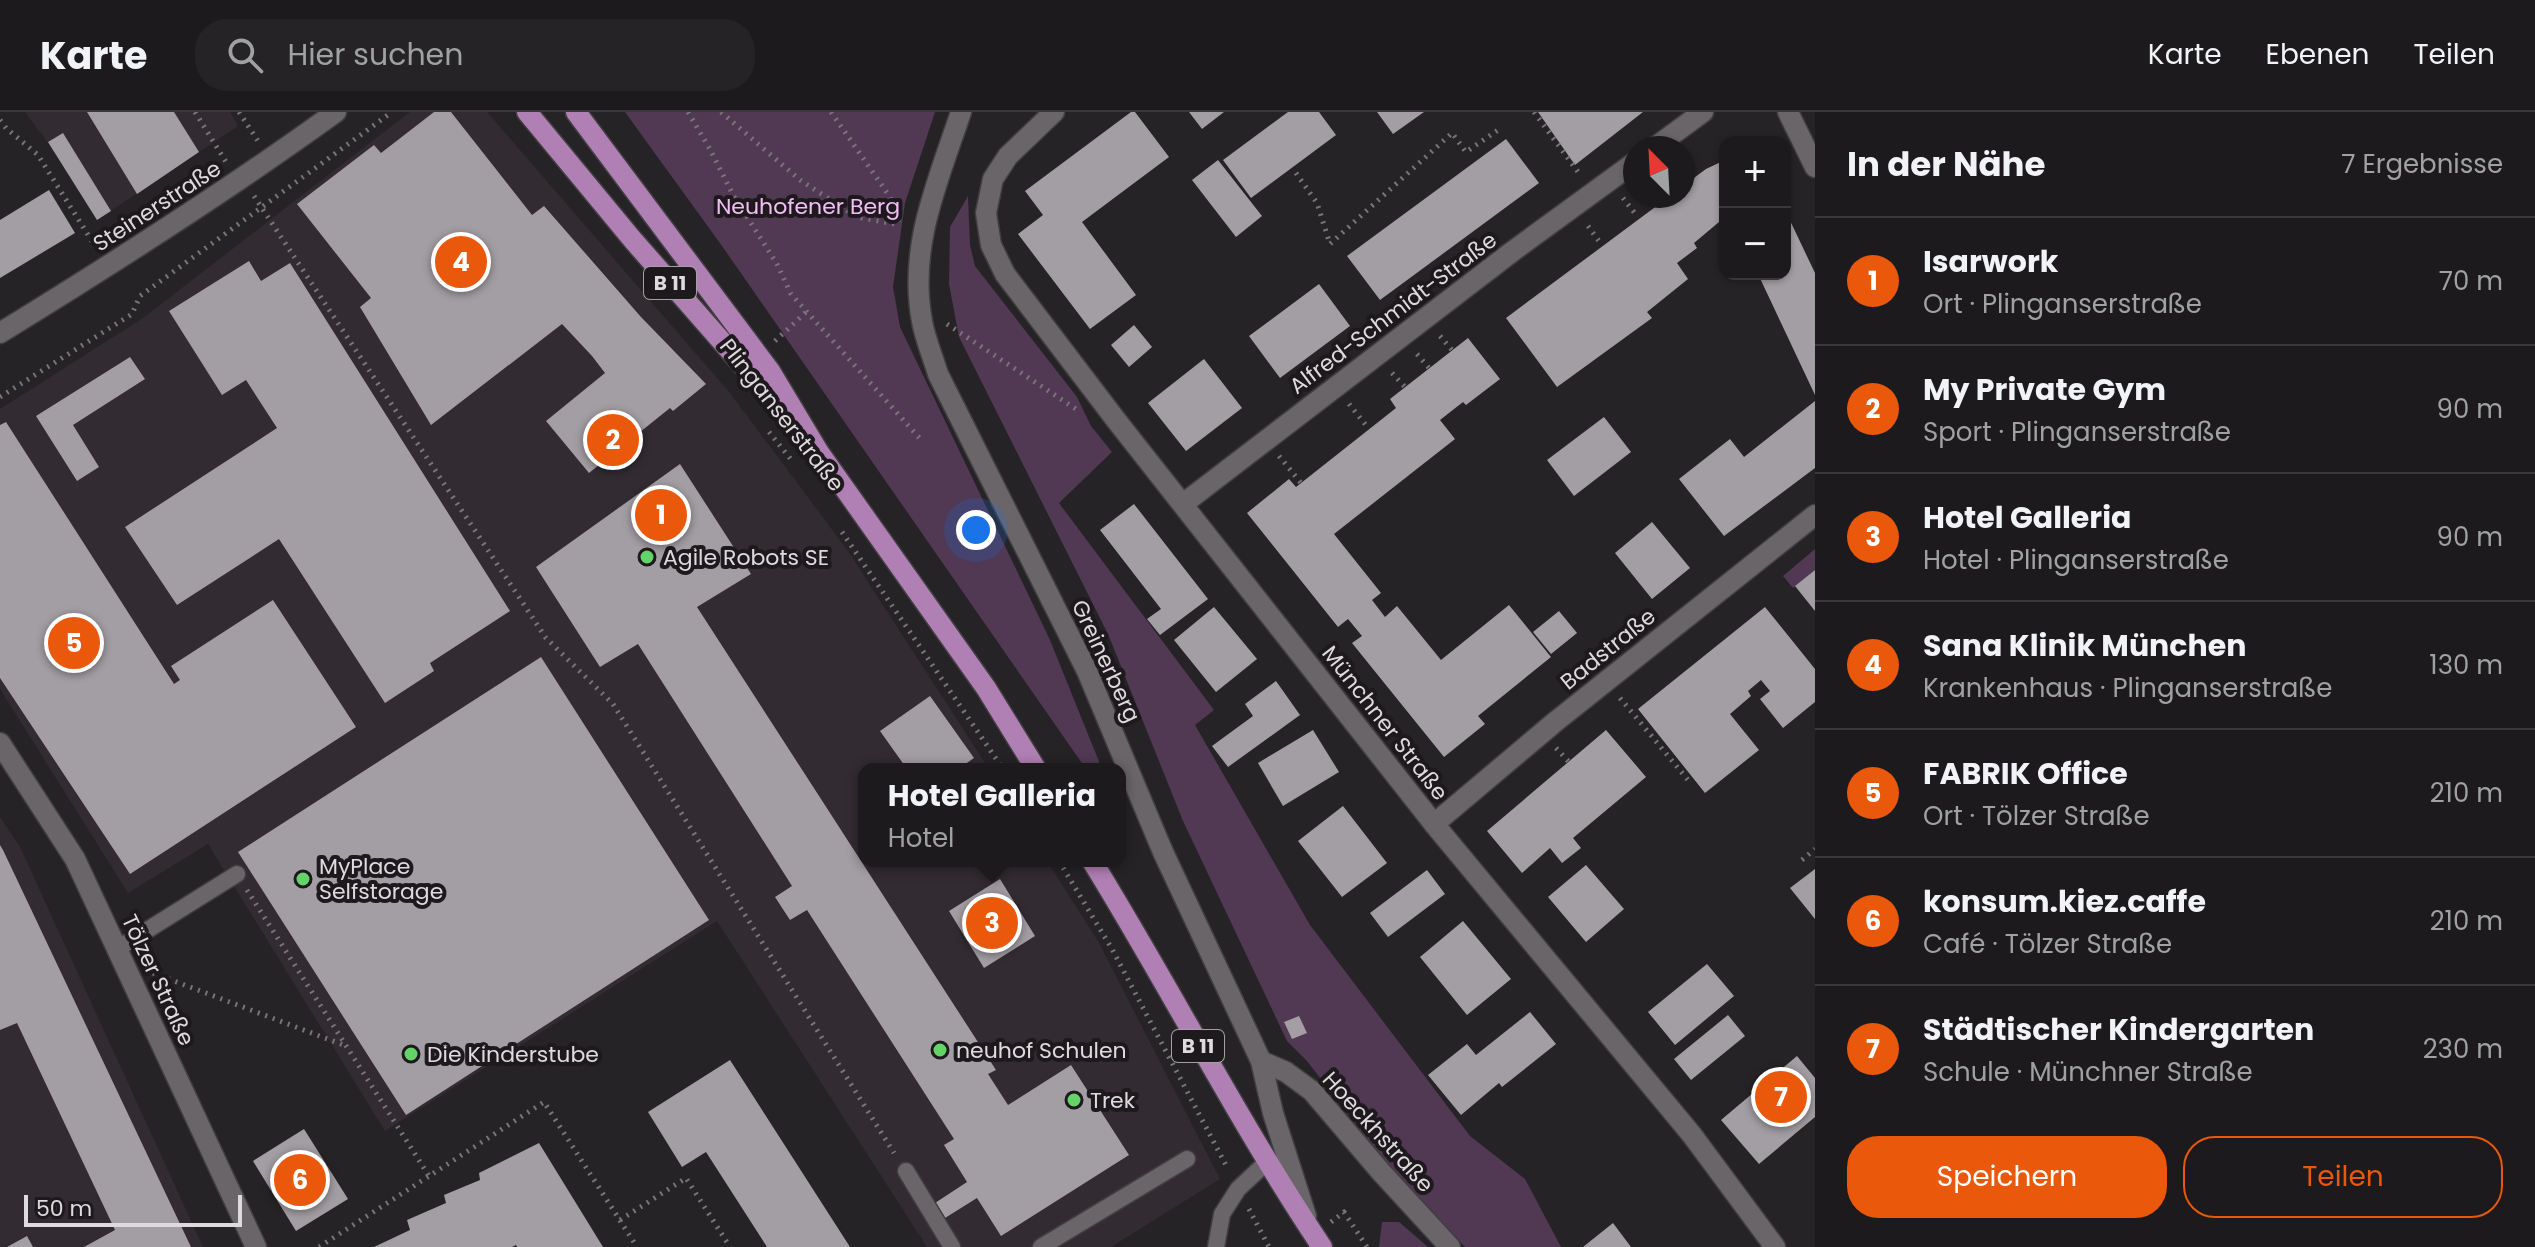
<!DOCTYPE html>
<html lang="de">
<meta charset="utf-8">
<style>
:root{--surface:#1c1a1c;--page:#252325;--text:#f1f3f6;--muted:#a0a1a3;--line:#3a383b;--accent:#ea580c}
body{margin:0;font-family:Poppins,sans-serif;background:var(--page);color:var(--text)}
.controls{position:absolute;right:24px;top:24px;display:grid;overflow:hidden;border-radius:16px;box-shadow:0 2px 6px #0004}
.controls button{width:72px;height:72px;display:grid;place-items:center;padding:0;border:0;border-bottom:2px solid var(--line);background:var(--surface);color:var(--text);font:40px sans-serif}
.compass{position:absolute;left:1623px;top:24px;width:72px;height:72px;border-radius:50%;background:var(--surface);box-shadow:0 2px 6px #0004;rotate:336deg}
.scale{position:absolute;left:24px;bottom:20px;width:218px;box-sizing:border-box;padding-left:8px;border:4px solid #dedbde;border-top:0;font-size:22px;line-height:28px;white-space:nowrap;color:#dedbde;-webkit-text-stroke:6px #1d191d;paint-order:stroke}
.you{position:absolute;left:976px;top:418px;width:28px;height:28px;margin:-20px;border:6px solid #fff;border-radius:50%;background:#1a73e8;box-shadow:0 0 0 12px #1a73e833}
.badge{display:grid;place-items:center;width:52px;height:52px;border-radius:50%;background:var(--accent);color:#fff;font-size:26px;font-weight:700}
.pin{position:absolute;translate:-50% -50%;border:4px solid #fff;box-shadow:0 2px 8px #0006}
.popup{position:absolute;left:858px;top:651px;width:268px;height:104px;box-sizing:border-box;display:grid;place-content:center;border-radius:16px;background:var(--surface);filter:drop-shadow(0 2px 6px #0005);font-size:26px;white-space:nowrap;color:var(--muted)}
.popup b{font-size:30px;color:var(--text)}
.popup::after{content:'';position:absolute;left:50%;top:100%;margin-left:-16px;border:16px solid transparent;border-top-color:var(--surface)}
.list{margin:0;padding:0;list-style:none}
h2{display:flex;justify-content:space-between;align-items:center;height:104px;margin:0;padding:0 32px;font-size:34px}
h2 small{font-size:26px;font-weight:400;color:var(--muted)}
.list li{display:grid;grid-template-columns:52px 1fr auto;gap:24px;align-items:center;box-sizing:border-box;height:128px;padding:0 32px;border-top:2px solid var(--line)}
.list b{display:block;font-size:30px;white-space:nowrap}
.list p{margin:0;font-size:26px;white-space:nowrap;color:var(--muted)}
.list em{font-size:26px;font-style:normal;color:var(--muted)}
.actions{display:flex;gap:16px;padding:24px 32px}
.actions a{flex:1;padding:18px 0;border:2px solid var(--accent);border-radius:32px;text-align:center;font-size:28px;color:var(--accent)}
.actions .main{background:var(--accent);color:#fff}
.icon{flex:none;width:44px;height:44px;fill:none;stroke:currentColor;stroke-width:2;stroke-linecap:round;stroke-linejoin:round}
.map{position:relative;flex:none;width:1815px;height:1135px;overflow:hidden}
header{display:flex;align-items:center;gap:48px;box-sizing:border-box;height:112px;padding:0 40px;background:var(--surface);border-bottom:2px solid var(--line)}
header strong{font-size:38px}
nav{display:flex;gap:44px;margin-inline-start:auto;font-size:28px}
.search{width:560px;height:72px;background:var(--page);display:flex;align-items:center;gap:20px;box-sizing:border-box;padding:0 28px;border-radius:32px;color:var(--muted);font-size:30px}
main{display:flex}
aside{flex:1;background:var(--surface)}
.map>svg:first-child{display:block}
.built{fill:#322b32}
.green{fill:#513853}
.building{fill:#a39ea3}
.lines{fill:none;stroke-linecap:round;stroke-linejoin:round}
.service-casing{stroke:#413e41;stroke-width:19}
.minor-casing{stroke:#413e41;stroke-width:23}
.tertiary-casing{stroke:#413e41;stroke-width:23}
.primary-casing{stroke:#413e41;stroke-width:23}
.path{stroke:#787578;stroke-width:5;stroke-dasharray:2 6;stroke-linecap:butt}
.service{stroke:#696569;stroke-width:16}
.minor{stroke:#696569;stroke-width:20}
.tertiary{stroke:#696569;stroke-width:20}
.primary{stroke:#b07fb4;stroke-width:20}
.poi-dot{fill:#64d468;stroke:#1d191d;stroke-width:3}
.labels{text-anchor:middle;dominant-baseline:central;stroke-width:8;stroke-linejoin:round;paint-order:stroke}
.shield{fill:#1d191d;stroke:#a4a1a4;stroke-width:2}
.shield-label{font-size:20px;font-weight:bold;fill:#dedbde}
.street-label{font-size:22px;fill:#dedbde;stroke:#1d191d}
.park-label{font-size:22px;fill:#f3bef7;stroke:#1d191d}
.poi-label{font-size:22px;fill:#dedbde;stroke:#1d191d;text-anchor:start}
</style>
<header>
<strong>Karte</strong>
<div class="search"><svg class="icon" aria-label="search" viewBox="0 0 24 24"><circle cx="10" cy="10" r="6"/><path d="M15 15l6 6"/></svg>Hier suchen</div>
<nav><a>Karte</a><a>Ebenen</a><a>Teilen</a></nav>
</header>
<main>
<div class="map">
<svg width="1815" height="1135" viewBox="0 0 1815 1135">
<rect width="100%" height="100%" fill="#262326"/>
<g class="built">
<polygon points="25,0 230,0 238,14 97,108 48,31"/>
<polygon points="410,0 487,0 730,281 848,439 989,657 864,657 864,749 1047,749 1098,829 1220,1067 1111,1135 927,1135 717,809 385,1019 208,732 128,781 0,577 0,297 143,206"/>
<polygon points="0,705 20,735 203,1135 0,1135"/>
</g>
<g class="green">
<polygon points="625,0 935,0 905,91 893,175 900,215 1050,528 1102,657 1086,657 722,134"/>
<polygon points="968,84 970,133 975,154 1077,285 1091,314 1112,340 1059,391 1214,598 1195,613 1310,813 1470,1024 1525,1067 1561,1135 1465,1135 1383,1048 1307,949 1287,929 1183,709 1108,522 959,225 949,172 950,115"/>
<polygon points="1815,437 1815,458 1793,476 1783,464"/>
<polygon points="1382,1110 1399,1110 1428,1135 1379,1135"/>
</g>
<g class="building">
<polygon points="87,0 174,0 199,40 137,82"/>
<polygon points="434,0 451,0 532,103 544,94 641,205 706,272 673,299 670,296 589,361 546,309 605,261 592,244 562,212 431,313 360,195 371,186 297,92 374,33 381,41"/>
<polygon points="1131,0 1135,0 1169,45 1082,110 1136,183 1090,217 1018,122 1043,103 1025,79"/>
<polygon points="1189,0 1224,0 1202,17"/>
<polygon points="1288,0 1319,0 1336,23 1251,86 1223,48"/>
<polygon points="1377,0 1424,0 1393,22"/>
<polygon points="1538,0 1643,0 1575,53"/>
<polygon points="63,21 111,99 97,108 48,30"/>
<polygon points="1506,27 1539,71 1380,188 1347,144"/>
<polygon points="1218,48 1262,104 1236,125 1192,68"/>
<polygon points="1725,48 1725,105 1694,131 1697,136 1677,151 1688,167 1647,200 1652,206 1557,275 1506,206 1670,84 1683,84 1683,74 1706,57"/>
<polygon points="49,78 75,121 0,166 0,108"/>
<polygon points="1785,98 1815,161 1815,283 1758,162 1785,162"/>
<polygon points="249,149 261,169 290,151 510,499 430,551 434,559 385,591 279,427 177,493 125,415 277,316 246,268 222,283 169,199"/>
<polygon points="1319,172 1350,214 1280,266 1249,224"/>
<polygon points="1134,213 1152,235 1129,255 1111,233"/>
<polygon points="1468,226 1500,267 1466,293 1463,290 1440,308 1455,327 1334,422 1381,481 1372,488 1385,505 1397,494 1441,548 1509,493 1551,545 1478,604 1485,612 1444,645 1352,531 1362,524 1348,507 1338,515 1247,401 1289,367 1296,375 1396,296 1390,287"/>
<polygon points="130,245 145,267 73,313 99,355 77,369 36,304"/>
<polygon points="1204,247 1242,296 1186,339 1148,291"/>
<polygon points="1815,289 1815,356 1724,424 1679,367 1730,327 1744,345"/>
<polygon points="1604,305 1631,340 1574,384 1547,348"/>
<polygon points="6,310 174,572 180,568 171,554 273,488 356,615 130,762 0,566 0,313"/>
<polygon points="680,352 751,462 697,495 996,958 988,962 1008,993 1071,953 1129,1043 1001,1124 977,1086 945,1106 935,1091 967,1070 944,1033 954,1027 807,798 790,808 775,785 792,774 638,532 600,555 536,455"/>
<polygon points="1134,392 1208,487 1160,523 1147,507 1161,497 1100,418"/>
<polygon points="1652,410 1690,456 1652,487 1615,441"/>
<polygon points="1815,458 1815,499 1795,474"/>
<polygon points="1214,495 1257,547 1216,580 1174,528"/>
<polygon points="1765,495 1815,557 1815,590 1783,616 1760,587 1770,579 1761,568 1748,579 1751,584 1730,602 1759,638 1705,681 1638,597"/>
<polygon points="1559,499 1577,521 1551,542 1533,520"/>
<polygon points="541,545 709,808 406,1003 238,740"/>
<polygon points="1276,569 1300,603 1228,655 1212,634 1253,604 1245,592"/>
<polygon points="930,584 974,646 958,657 907,657 880,619"/>
<polygon points="1313,618 1339,660 1283,694 1258,651"/>
<polygon points="1606,618 1646,665 1573,726 1581,736 1562,751 1550,736 1522,761 1487,719"/>
<polygon points="1343,694 1387,751 1342,785 1298,729"/>
<polygon points="0,733 3,738 191,1135 84,1135 115,1118 17,911 0,918"/>
<polygon points="1586,753 1624,797 1586,830 1548,785"/>
<polygon points="1815,757 1815,807 1790,776"/>
<polygon points="1427,758 1445,782 1388,825 1370,801"/>
<polygon points="1000,767 1035,824 984,856 949,799"/>
<polygon points="1463,809 1511,867 1467,903 1420,845"/>
<polygon points="1707,852 1734,884 1675,933 1648,900"/>
<polygon points="1530,900 1556,932 1502,975 1499,971 1461,1003 1428,963 1467,932 1476,943"/>
<polygon points="1728,903 1745,924 1691,968 1674,947"/>
<polygon points="1299,904 1307,921 1292,927 1284,910"/>
<polygon points="1797,944 1815,966 1815,1005 1759,1052 1721,1008"/>
<polygon points="730,948 764,1001 850,1135 767,1135 706,1040 682,1055 648,1000"/>
<polygon points="304,1017 348,1087 296,1119 253,1049"/>
<polygon points="539,1031 603,1135 517,1135 516,1133 512,1135 374,1135 410,1118 407,1108 446,1091 444,1083 480,1068 479,1061"/>
<polygon points="1613,1111 1631,1135 1583,1135"/>
<polygon points="27,1124 33,1135 7,1135"/>
</g>
<g class="lines">
<defs>
<g id="service">
<polyline points="117,837 237,762"/>
<polyline points="906,1059 952,1135"/>
<polyline points="1041,1135 1187,1047"/>
<polyline points="1216,1135 1222,1102 1238,1077 1268,1049"/>
</g>
<g id="minor">
<polyline points="1054,0 1008,44 993,67 986,101 991,133 1005,162 1116,308 1434,712 1692,1023 1775,1135"/>
<polyline points="1788,0 1815,55"/>
<polyline points="1654,36 1703,0"/>
<path d="M0 221C114 151 227 79 336 0"/>
<polyline points="1183,392 1513,139 1635,50"/>
<polyline points="0,631 75,747 256,1135"/>
<polyline points="1434,712 1555,610 1815,403"/>
<polyline points="1261,949 1286,960 1312,979 1381,1060 1450,1135"/>
</g>
<path id="tertiary" d="M961 0C938 69 908 135 922 209 925 227 933 245 938 262L1087 559 1163 740 1261 949 1273 1001 1306 1104"/>
<g id="primary">
<polyline points="527,0 632,127 782,298"/>
<polyline points="576,0 770,259 818,339 986,576 1036,657"/>
<path d="M1092 749C1171 877 1239 1011 1322 1135"/>
</g>
</defs>
<use href="#service" class="service-casing"/>
<use href="#minor" class="minor-casing"/>
<use href="#tertiary" class="tertiary-casing"/>
<use href="#primary" class="primary-casing"/>
<g class="path">
<polyline points="195,0 226,50"/>
<polyline points="239,0 258,29"/>
<polyline points="688,0 711,39 733,83 777,152 791,182 923,330"/>
<polyline points="721,0 800,68 857,105 900,113"/>
<polyline points="831,0 890,85 899,112"/>
<polyline points="1534,0 1581,64"/>
<polyline points="0,8 6,16 38,43 95,134"/>
<polyline points="1296,61 1317,91 1330,132 1452,21 1466,40 1501,16"/>
<polyline points="254,84 546,526 613,592 894,1041"/>
<polyline points="1623,86 1637,104"/>
<polyline points="1588,114 1599,129"/>
<polyline points="947,212 1076,297"/>
<polyline points="1440,224 1452,238"/>
<polyline points="775,229 806,200"/>
<polyline points="1417,242 1429,256"/>
<polyline points="1392,261 1405,275"/>
<polyline points="0,285 132,202 140,184 392,0"/>
<polyline points="1349,292 1369,317"/>
<polyline points="769,320 793,350"/>
<polyline points="1279,344 1301,371"/>
<polyline points="842,420 1003,657"/>
<polyline points="1620,586 1688,668"/>
<polyline points="1556,636 1569,650"/>
<polyline points="1802,748 1815,737"/>
<polyline points="1059,749 1112,837 1228,1057"/>
<polyline points="247,778 429,1064"/>
<polyline points="153,861 346,934"/>
<polyline points="1249,1097 1269,1135"/>
<polyline points="620,1108 686,1066 730,1135"/>
<polyline points="1331,1110 1344,1100 1367,1135"/>
<polyline points="319,1135 544,990 637,1135"/>
</g>
<use href="#service" class="service"/>
<use href="#minor" class="minor"/>
<use href="#tertiary" class="tertiary"/>
<use href="#primary" class="primary"/>
</g>
<g class="poi-dot">
<circle cx="647" cy="445" r="8"/>
<circle cx="303" cy="767" r="8"/>
<circle cx="940" cy="938" r="8"/>
<circle cx="411" cy="942" r="8"/>
<circle cx="1074" cy="988" r="8"/>
</g>
<g class="labels">
<g class="shield">
<rect x="644" y="155" width="52" height="32" rx="6"/>
<rect x="1172" y="918" width="52" height="32" rx="6"/>
</g>
<g class="shield-label">
<text x="670" y="171">B 11</text>
<text x="1198" y="934">B 11</text>
</g>
<g class="street-label">
<text transform="translate(157 94) rotate(-33)">Steinerstraße</text>
<text transform="translate(1393 201) rotate(-37)">Alfred-Schmidt-Straße</text>
<text transform="translate(782 303) rotate(52)">Plinganserstraße</text>
<text transform="translate(1608 537) rotate(-39)">Badstraße</text>
<text transform="translate(1106 549) rotate(65)">Greinerberg</text>
<text transform="translate(1385 611) rotate(52)">Münchner Straße</text>
<text transform="translate(158 868) rotate(65)">Tölzer Straße</text>
<text transform="translate(1378 1020) rotate(48)">Hoeckhstraße</text>
</g>
<g class="park-label">
<text x="808" y="94">Neuhofener Berg</text>
</g>
<g class="poi-label">
<text x="663" y="445">Agile Robots SE</text>
<text x="319" y="754">MyPlace<tspan x="319" dy="25">Selfstorage</tspan></text>
<text x="956" y="938">neuhof Schulen</text>
<text x="427" y="942">Die Kinderstube</text>
<text x="1090" y="988">Trek</text>
</g>
</g>
</svg>
<div class="controls">
<button>+</button>
<button>−</button>
</div>
<svg class="compass" viewBox="-18 -18 36 36"><path d="M0-13l5 13h-10z" fill="#e53935"/><path d="M0 13l5-13h-10z" fill="#a0a1a3"/></svg>
<div class="scale">50 m</div>
<div class="you"></div>
<div class="pin badge" style="left:661px;top:403px">1</div>
<div class="pin badge" style="left:613px;top:328px">2</div>
<div class="pin badge" style="left:992px;top:811px">3</div>
<div class="popup"><b>Hotel Galleria</b>Hotel</div>
<div class="pin badge" style="left:461px;top:150px">4</div>
<div class="pin badge" style="left:74px;top:531px">5</div>
<div class="pin badge" style="left:300px;top:1068px">6</div>
<div class="pin badge" style="left:1781px;top:985px">7</div>
</div>
<aside>
<h2>In der Nähe<small>7 Ergebnisse</small></h2>
<ul class="list">
<li><span class="badge">1</span><div><b>Isarwork</b><p>Ort · Plinganserstraße</p></div><em>70 m</em></li>
<li><span class="badge">2</span><div><b>My Private Gym</b><p>Sport · Plinganserstraße</p></div><em>90 m</em></li>
<li><span class="badge">3</span><div><b>Hotel Galleria</b><p>Hotel · Plinganserstraße</p></div><em>90 m</em></li>
<li><span class="badge">4</span><div><b>Sana Klinik München</b><p>Krankenhaus · Plinganserstraße</p></div><em>130 m</em></li>
<li><span class="badge">5</span><div><b>FABRIK Office</b><p>Ort · Tölzer Straße</p></div><em>210 m</em></li>
<li><span class="badge">6</span><div><b>konsum.kiez.caffe</b><p>Café · Tölzer Straße</p></div><em>210 m</em></li>
<li><span class="badge">7</span><div><b>Städtischer Kindergarten</b><p>Schule · Münchner Straße</p></div><em>230 m</em></li>
</ul>
<div class="actions"><a class="main">Speichern</a><a>Teilen</a></div>
</aside>
</main>
